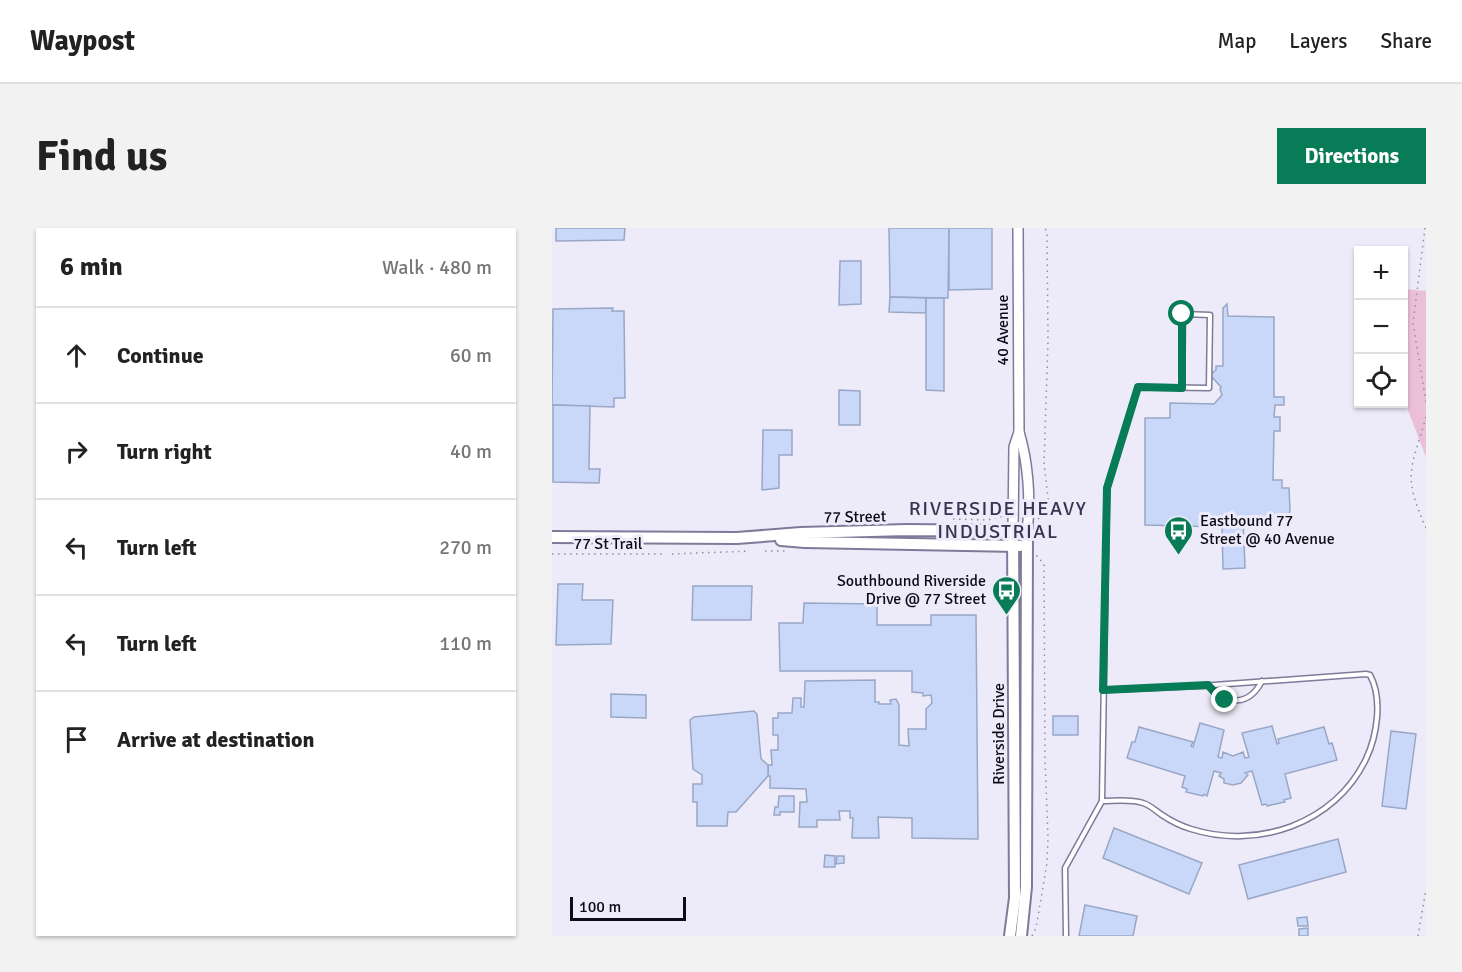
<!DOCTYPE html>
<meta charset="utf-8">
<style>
:root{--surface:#fff;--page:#f2f2f2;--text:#222;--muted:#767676;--line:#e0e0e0;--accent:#087b57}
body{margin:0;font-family:Signika,sans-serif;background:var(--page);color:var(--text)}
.controls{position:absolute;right:18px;top:18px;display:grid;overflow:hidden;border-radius:0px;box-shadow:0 2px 4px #0004}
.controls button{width:54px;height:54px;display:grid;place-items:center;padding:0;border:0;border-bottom:2px solid var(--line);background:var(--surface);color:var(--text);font:30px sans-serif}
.scale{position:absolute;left:18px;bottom:15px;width:116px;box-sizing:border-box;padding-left:6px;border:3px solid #0d0b16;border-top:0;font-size:16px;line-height:21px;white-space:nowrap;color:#0d0b16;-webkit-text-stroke:4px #edebf9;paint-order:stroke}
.stop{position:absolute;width:18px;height:18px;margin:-14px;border:4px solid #087b57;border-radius:50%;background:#fff}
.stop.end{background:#087b57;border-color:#fff;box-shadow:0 2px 6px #0008}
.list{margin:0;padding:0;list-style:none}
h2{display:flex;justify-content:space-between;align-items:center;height:78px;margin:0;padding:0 24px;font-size:26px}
h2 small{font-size:20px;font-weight:400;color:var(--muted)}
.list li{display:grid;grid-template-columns:39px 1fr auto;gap:18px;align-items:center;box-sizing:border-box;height:96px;padding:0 24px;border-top:2px solid var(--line)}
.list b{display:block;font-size:22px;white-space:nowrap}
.list em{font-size:20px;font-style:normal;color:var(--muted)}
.icon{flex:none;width:33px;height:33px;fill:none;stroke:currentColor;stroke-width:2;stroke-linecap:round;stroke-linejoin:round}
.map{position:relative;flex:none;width:874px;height:708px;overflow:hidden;border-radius:0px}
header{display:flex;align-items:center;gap:36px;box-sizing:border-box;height:84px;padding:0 30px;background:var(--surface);border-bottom:2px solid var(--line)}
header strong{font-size:28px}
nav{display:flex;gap:33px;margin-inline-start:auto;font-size:21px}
.intro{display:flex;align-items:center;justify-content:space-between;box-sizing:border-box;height:144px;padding:0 36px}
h1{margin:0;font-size:42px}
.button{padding:15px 27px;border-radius:0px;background:var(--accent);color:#fff;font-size:21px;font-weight:700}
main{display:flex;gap:36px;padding:0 36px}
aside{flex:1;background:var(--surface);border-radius:0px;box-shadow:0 2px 4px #0004}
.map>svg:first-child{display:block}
.green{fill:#ecbfd9}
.building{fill:#c9d8f9;stroke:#99a7c6;stroke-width:1.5}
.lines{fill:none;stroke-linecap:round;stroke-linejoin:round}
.service-casing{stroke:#7e7a9a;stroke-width:7}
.tertiary-casing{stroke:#7e7a9a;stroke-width:12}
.secondary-casing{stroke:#7e7a9a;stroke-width:14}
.path{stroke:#918f9c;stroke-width:1.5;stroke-dasharray:1.5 4.5;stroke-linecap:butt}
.service{stroke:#fff;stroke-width:4}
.tertiary{stroke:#fff;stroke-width:9}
.secondary{stroke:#fff;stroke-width:10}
.route{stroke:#087b57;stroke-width:8}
.labels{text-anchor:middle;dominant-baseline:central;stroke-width:6;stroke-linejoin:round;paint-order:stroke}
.street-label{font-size:16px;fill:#0d0b16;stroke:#edebf9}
.poi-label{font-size:16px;fill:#0d0b16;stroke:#edebf9;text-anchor:start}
.quarter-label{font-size:20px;letter-spacing:1.5px;fill:#38334f;stroke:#edebf9}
</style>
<header>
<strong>Waypost</strong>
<nav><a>Map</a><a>Layers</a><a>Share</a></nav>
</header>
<div class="intro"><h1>Find us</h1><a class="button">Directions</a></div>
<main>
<aside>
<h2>6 min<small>Walk · 480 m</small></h2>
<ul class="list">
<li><svg class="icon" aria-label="ahead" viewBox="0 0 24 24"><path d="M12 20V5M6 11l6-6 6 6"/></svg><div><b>Continue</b></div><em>60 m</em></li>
<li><svg class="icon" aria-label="right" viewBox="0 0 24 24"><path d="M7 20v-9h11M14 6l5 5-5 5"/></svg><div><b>Turn right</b></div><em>40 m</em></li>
<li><svg class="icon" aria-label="left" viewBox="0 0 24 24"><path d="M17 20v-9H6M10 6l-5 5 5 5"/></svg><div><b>Turn left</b></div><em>270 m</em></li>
<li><svg class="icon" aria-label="left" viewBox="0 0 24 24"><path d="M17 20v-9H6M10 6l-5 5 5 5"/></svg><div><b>Turn left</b></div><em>110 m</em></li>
<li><svg class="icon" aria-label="arrive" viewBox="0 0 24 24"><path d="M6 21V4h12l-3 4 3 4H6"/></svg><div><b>Arrive at destination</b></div></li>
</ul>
</aside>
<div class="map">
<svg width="874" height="708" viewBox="0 0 874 708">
<rect width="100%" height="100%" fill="#edebf9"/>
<polygon class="green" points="852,61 874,63 874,229 852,172"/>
<g class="building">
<polygon points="4,0 73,0 72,12 4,13"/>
<polygon points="337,0 397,0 396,70 338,69"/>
<polygon points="397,0 440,0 440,61 397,62"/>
<polygon points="288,33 309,33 309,76 287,77"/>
<polygon points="338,69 374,70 374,85 337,84"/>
<polygon points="374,70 392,70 392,163 374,162"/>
<polygon points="675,76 676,88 722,89 722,169 732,169 732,177 723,177 722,189 728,189 728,203 722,203 721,252 730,252 730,260 737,260 738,283 735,290 691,289 693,340 671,341 670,299 593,297 593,190 618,190 618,175 662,176 670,167 668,161 669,159 658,147 664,142 664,138 671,138 671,80"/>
<polygon points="61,80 60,83 72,83 73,170 62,170 62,179 0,177 1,81"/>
<polygon points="287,162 308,163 308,197 287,197"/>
<polygon points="1,177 38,178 37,241 48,241 47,255 1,254"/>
<polygon points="211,202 240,202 240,227 227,227 227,260 210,262"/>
<polygon points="6,356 31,356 30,372 61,372 59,416 4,417"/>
<polygon points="141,358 200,358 199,392 140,392"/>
<polygon points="252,375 325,376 325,397 379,397 379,387 424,387 426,611 360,610 360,590 326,589 327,610 300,610 301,590 298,590 298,583 287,583 288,592 265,592 265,599 247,599 248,574 255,574 254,561 218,560 218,548 216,548 216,537 220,537 219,522 226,522 226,507 221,507 221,490 226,490 226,485 240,485 241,470 249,470 249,479 252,479 253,453 323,452 323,474 327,474 327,476 339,476 338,472 344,471 347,477 347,517 357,518 356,501 374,501 374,481 380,475 379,467 371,468 371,465 360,464 360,443 228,443 227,395 251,395"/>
<polygon points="59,466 94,467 94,490 59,489"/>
<polygon points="202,483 205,486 209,531 216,537 216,548 184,584 176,584 175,598 145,598 145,574 141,574 141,556 150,556 150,547 141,541 138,492 142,489"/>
<rect x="501" y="488" width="25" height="19"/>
<polygon points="648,495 672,502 666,529 670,530 671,524 681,528 691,524 693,530 697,529 690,505 720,498 725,516 727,515 726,511 772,499 777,516 780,515 785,532 733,546 739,570 732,572 733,574 715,578 714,576 710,577 700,543 693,545 696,547 689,555 681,557 672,555 672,551 667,548 669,545 662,543 655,568 652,566 651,568 634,564 635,561 630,559 633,548 575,530 580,514 583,514 587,499 641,514 639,518 641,519"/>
<polygon points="839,503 864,506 854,581 830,578"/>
<polygon points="227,568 242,568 242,584 228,584 228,587 222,587 223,579 226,579"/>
<polygon points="562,600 650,635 637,666 551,630"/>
<polygon points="786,611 794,644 696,671 687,637"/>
<polygon points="273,627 283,628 283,639 272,639"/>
<polygon points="285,628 292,628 292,635 284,636"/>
<polygon points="533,677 585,688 581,708 527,708"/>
<polygon points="755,689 756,698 746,698 745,690"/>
<polygon points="756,700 756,708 747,708 747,701"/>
</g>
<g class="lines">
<defs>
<g id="service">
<path d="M657 458C675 478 697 478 710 453"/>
<path d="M550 573C563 573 579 571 591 575 598 577 604 583 610 587 619 593 629 598 639 601 705 622 783 596 814 531 825 508 831 471 818 447L814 446 648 458 551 462"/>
<polyline points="514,708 513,640 550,573 555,260 586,159 657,160 658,87 631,86 630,160"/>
</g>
<g id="tertiary">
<path d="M467 204C476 234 479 271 475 303"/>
<polyline points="461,303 462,219 467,204 466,0"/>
</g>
<g id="secondary">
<polyline points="0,309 185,310 249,305 354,302 475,303 474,659 469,708"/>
<polyline points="229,312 253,314 468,318"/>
<polyline points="458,708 463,670 461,303"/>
</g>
</defs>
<use href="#service" class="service-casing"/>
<use href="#tertiary" class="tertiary-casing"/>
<use href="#secondary" class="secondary-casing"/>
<g class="path">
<polyline points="873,0 861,95 874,174"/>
<path d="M874 189C859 242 850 246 874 300"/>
<polyline points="401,291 436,292 448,288 452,292"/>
<polyline points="486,291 494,285 497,278 492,236 496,114 495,5 493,0"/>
<polyline points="213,323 236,323"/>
<polyline points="0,326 112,326"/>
<polyline points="120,326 198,323"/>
<polyline points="480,708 484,700 495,635 496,610 493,530 492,336 484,327"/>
<polyline points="866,708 874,661"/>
</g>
<use href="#service" class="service"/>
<use href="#tertiary" class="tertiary"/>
<use href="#secondary" class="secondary"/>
</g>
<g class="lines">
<polyline class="route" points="630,86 630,160 586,159 555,260 551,462 656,457 664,466 673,472"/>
</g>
<defs>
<symbol id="bus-pin" viewBox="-11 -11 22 30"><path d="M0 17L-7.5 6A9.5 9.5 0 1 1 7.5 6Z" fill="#087b57" stroke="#edebf9"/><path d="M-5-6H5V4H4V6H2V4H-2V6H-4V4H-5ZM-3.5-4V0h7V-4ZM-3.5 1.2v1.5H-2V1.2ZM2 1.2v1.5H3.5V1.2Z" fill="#fff"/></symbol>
</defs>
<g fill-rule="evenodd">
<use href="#bus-pin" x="610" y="286" width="33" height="45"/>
<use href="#bus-pin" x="438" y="346" width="33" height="45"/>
</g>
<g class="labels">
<g class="street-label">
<text transform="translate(451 102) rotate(-90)">40 Avenue</text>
<text transform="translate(303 289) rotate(-1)">77 Street</text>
<text x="56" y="316">77 St Trail</text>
<text transform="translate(447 506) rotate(-90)">Riverside Drive</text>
</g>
<g class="poi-label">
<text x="648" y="293">Eastbound 77<tspan x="648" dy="18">Street @ 40 Avenue</tspan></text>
<text x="434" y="353" text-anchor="end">Southbound Riverside<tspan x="434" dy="18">Drive @ 77 Street</tspan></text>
</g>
<g class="quarter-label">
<text x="446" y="280">RIVERSIDE HEAVY<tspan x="446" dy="23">INDUSTRIAL</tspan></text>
</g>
</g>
</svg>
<div class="controls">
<button>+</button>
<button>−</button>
<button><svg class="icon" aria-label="locate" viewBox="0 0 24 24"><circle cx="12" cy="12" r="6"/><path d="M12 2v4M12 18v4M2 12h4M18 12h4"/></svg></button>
</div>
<div class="scale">100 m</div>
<div class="stop" style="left:630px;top:86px"></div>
<div class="stop end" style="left:673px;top:472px"></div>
</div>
</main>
